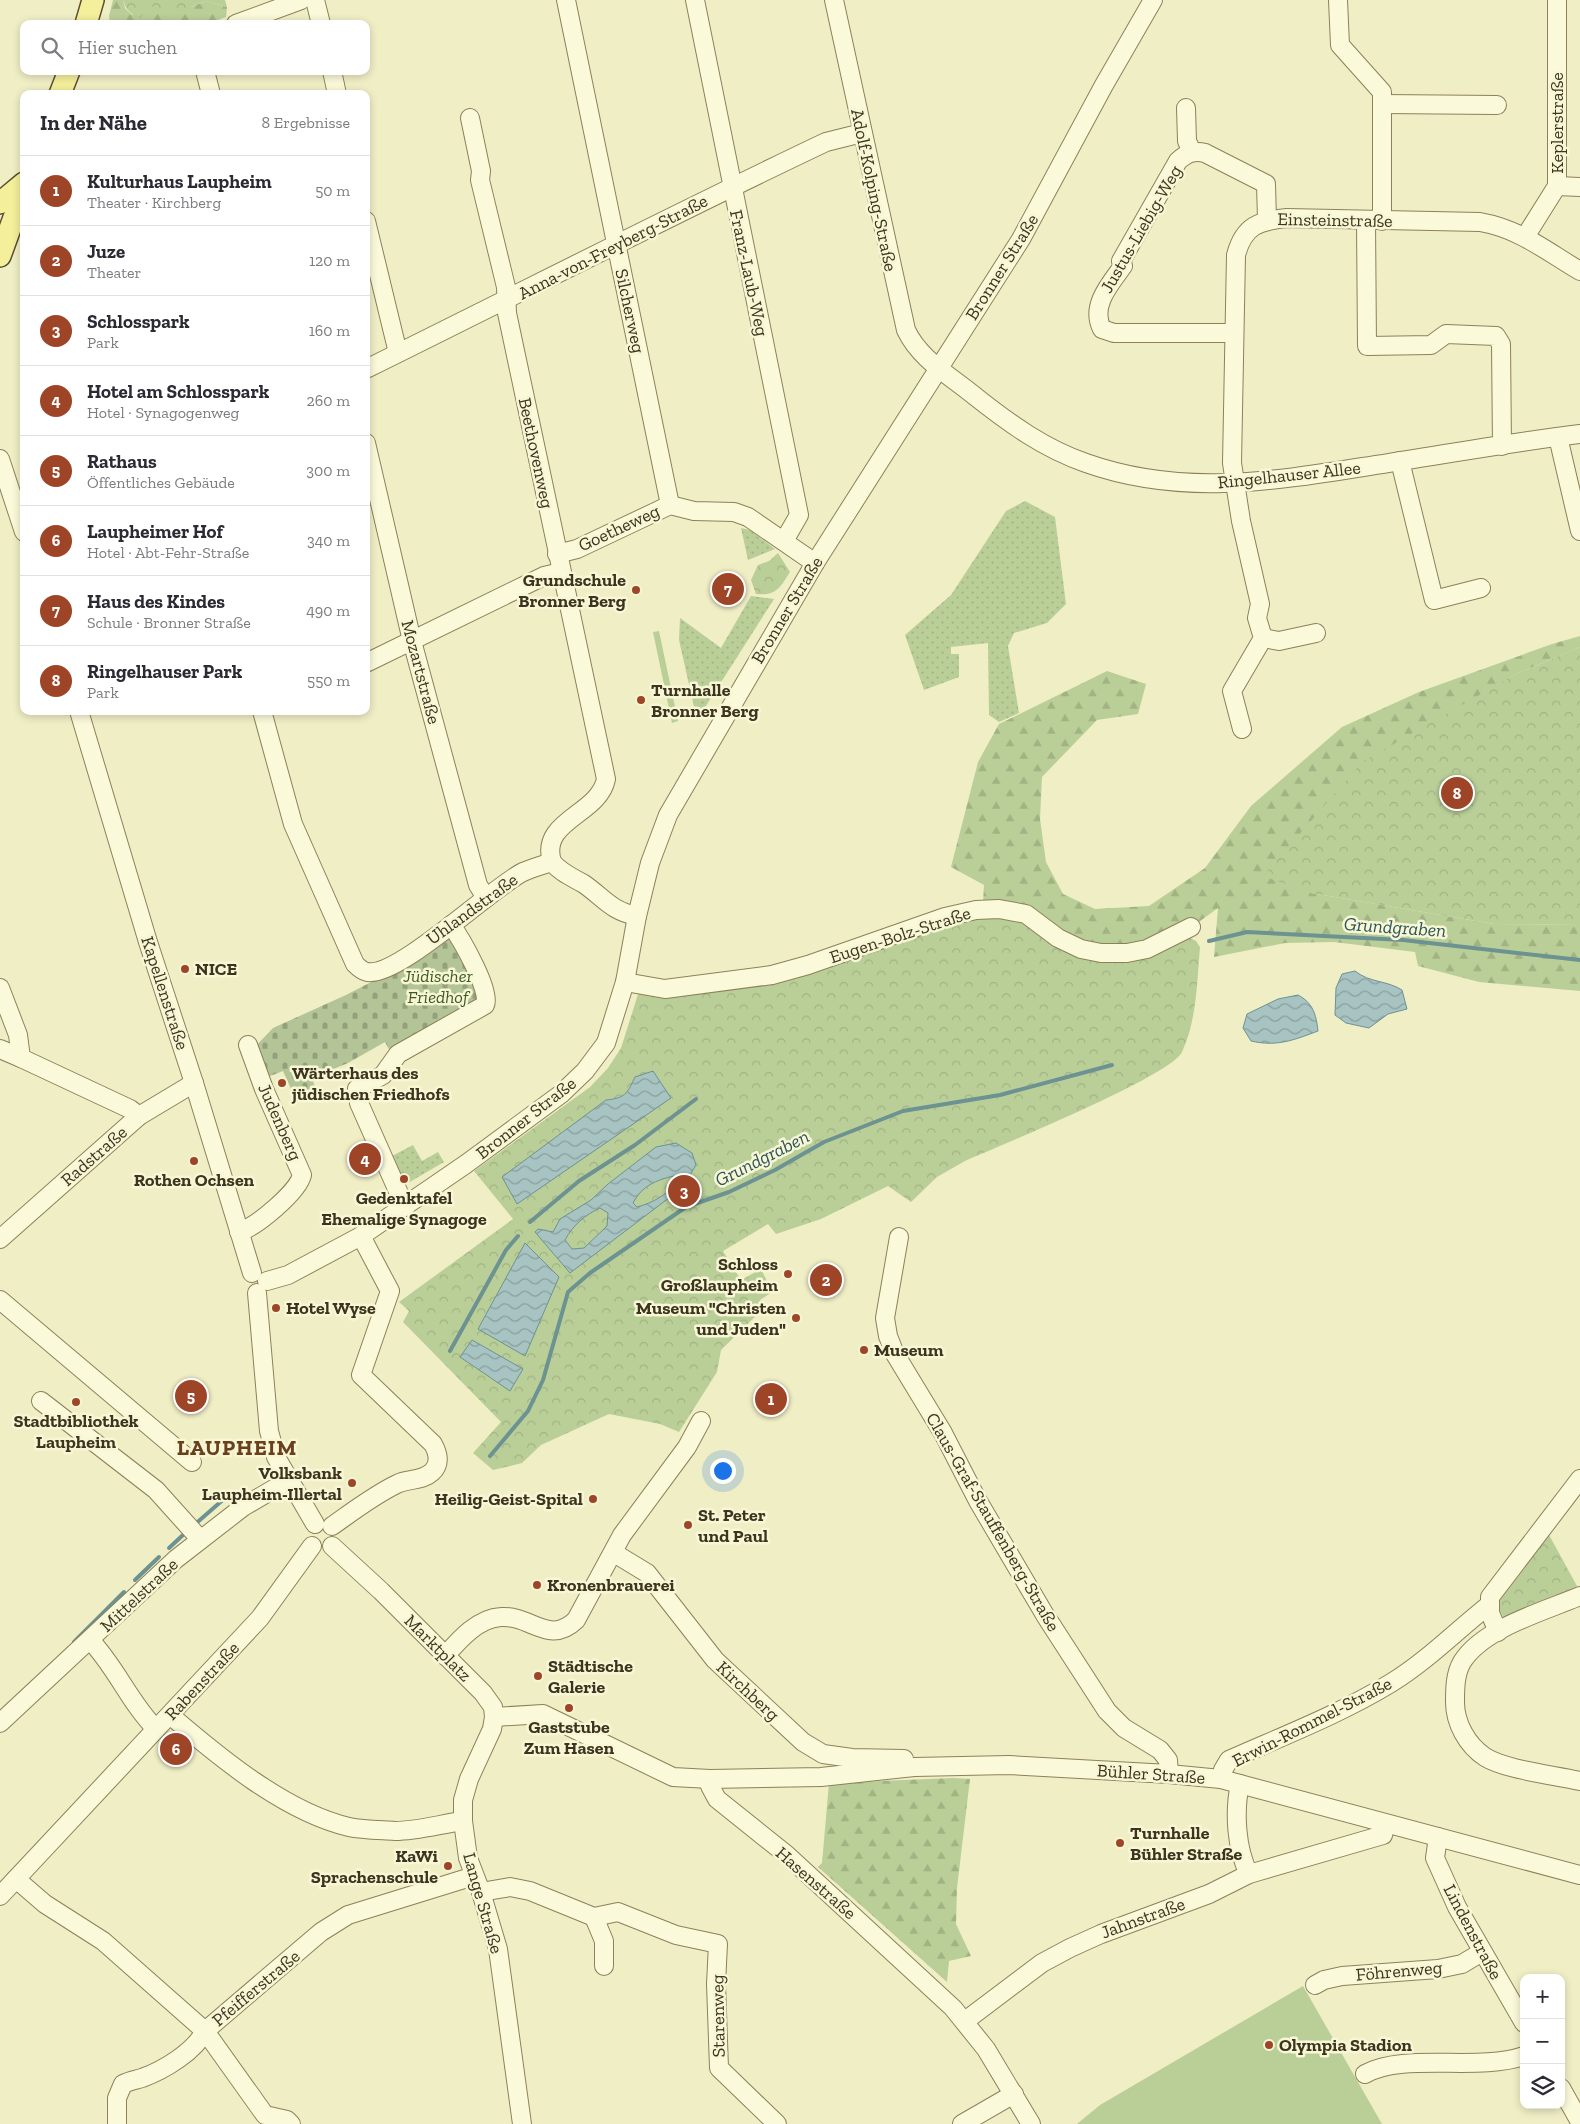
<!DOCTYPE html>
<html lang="de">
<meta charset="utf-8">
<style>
:root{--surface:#fff;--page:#f2f2f3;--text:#2b2b33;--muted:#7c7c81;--line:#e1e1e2;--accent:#9e4527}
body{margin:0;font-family:"Zilla Slab",serif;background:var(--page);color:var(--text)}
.controls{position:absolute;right:15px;bottom:15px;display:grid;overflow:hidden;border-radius:10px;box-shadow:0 2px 8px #0003}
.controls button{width:45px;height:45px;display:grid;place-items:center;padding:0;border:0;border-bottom:1px solid var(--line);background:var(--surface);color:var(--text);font:25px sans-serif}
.you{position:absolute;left:722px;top:1470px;width:18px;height:18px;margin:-12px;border:4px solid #fff;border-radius:50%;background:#1a73e8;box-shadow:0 0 0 8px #1a73e833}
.badge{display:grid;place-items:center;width:32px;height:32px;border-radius:50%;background:var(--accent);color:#fff;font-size:16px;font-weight:700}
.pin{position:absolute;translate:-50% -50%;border:2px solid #fff;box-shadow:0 1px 5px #0006}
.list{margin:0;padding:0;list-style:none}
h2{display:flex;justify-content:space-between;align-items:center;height:65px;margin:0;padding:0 20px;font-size:21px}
h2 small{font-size:16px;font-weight:400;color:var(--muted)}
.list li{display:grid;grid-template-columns:32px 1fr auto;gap:15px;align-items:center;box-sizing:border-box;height:70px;padding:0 20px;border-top:1px solid var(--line)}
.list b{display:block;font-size:19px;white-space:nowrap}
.list p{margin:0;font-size:16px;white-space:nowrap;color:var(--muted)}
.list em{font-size:16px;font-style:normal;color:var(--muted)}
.icon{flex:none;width:28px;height:28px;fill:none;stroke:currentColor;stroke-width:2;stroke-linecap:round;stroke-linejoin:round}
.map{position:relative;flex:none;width:1580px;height:2124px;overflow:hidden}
.search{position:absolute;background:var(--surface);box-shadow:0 2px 8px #0003;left:20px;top:20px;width:350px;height:55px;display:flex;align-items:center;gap:12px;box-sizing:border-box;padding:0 18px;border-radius:10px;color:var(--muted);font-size:19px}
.panel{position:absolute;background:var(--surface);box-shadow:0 2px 8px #0003;left:20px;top:90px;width:350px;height:625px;border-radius:10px}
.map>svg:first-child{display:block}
.grass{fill:url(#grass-dots)}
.forest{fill:url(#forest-firs)}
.cemetery{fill:url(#cemetery-stones)}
.park{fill:url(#park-crowns)}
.pitch{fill:#bacf98}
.water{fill:url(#water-waves);stroke:#6c9292;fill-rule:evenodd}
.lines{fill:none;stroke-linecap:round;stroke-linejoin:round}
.stream{stroke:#6c9292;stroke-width:4}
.minor-casing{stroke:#8c815a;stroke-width:20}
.major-casing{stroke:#5a4e2e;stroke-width:24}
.minor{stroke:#faf9d9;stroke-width:18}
.major{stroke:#f4ef9b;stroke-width:21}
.poi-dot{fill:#9e4527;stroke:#f7f6d5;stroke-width:2}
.labels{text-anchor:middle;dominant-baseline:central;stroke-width:5;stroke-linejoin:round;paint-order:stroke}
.street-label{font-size:18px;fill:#3c341e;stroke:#f7f6d5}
.poi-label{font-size:18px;font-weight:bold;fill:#3c341e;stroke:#f7f6d5;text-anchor:start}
.park-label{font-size:18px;font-style:italic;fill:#3e5924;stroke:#f7f6d5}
.water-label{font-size:19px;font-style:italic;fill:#2d535c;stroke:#f7f6d5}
.district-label{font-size:22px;font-weight:bold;letter-spacing:1px;fill:#6a401c;stroke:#f7f6d5}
</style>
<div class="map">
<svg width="1580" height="2124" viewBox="0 0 1580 2124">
<defs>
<pattern id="grass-dots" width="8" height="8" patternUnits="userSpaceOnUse" patternTransform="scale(1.25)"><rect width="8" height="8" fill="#bacf98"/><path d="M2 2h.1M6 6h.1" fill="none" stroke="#a1b283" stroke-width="1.8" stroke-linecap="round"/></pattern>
<pattern id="forest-firs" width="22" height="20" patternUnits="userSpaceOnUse" patternTransform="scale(1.25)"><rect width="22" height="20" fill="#bacf98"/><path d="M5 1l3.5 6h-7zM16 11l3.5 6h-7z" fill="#a1b283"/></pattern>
<pattern id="cemetery-stones" width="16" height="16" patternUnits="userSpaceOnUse" patternTransform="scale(1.25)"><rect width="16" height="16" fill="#b3c497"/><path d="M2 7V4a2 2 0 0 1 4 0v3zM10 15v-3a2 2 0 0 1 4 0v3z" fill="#93a07b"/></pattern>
<pattern id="park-crowns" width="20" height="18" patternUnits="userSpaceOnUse" patternTransform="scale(1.25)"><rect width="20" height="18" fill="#bacf98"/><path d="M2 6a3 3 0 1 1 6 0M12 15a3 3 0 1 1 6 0" fill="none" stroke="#a1b283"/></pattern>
<pattern id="water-waves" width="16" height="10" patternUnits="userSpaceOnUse" patternTransform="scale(1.25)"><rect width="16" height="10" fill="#a7c3c2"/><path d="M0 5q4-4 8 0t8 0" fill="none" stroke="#899f9d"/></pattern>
</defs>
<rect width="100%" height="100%" fill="#f0eec5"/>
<g class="grass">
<polygon points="1025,501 1055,517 1066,604 1047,623 1014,633 1008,646 1019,713 999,722 989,715 988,643 951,647 951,654 959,654 959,677 924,690 905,635 951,595 1006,511"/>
<polygon points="741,528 750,530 775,549 748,560"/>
<polygon points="751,596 774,599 697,720 679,640 680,618 721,648"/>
<polygon points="413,1145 422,1161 438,1152 444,1162 408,1183 405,1177 400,1180 390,1157"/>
</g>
<g class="forest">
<polygon points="113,0 123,0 125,8 132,15 151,6 191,7 206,1 227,7 226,17 207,24 110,24 109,16"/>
<polygon points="1580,636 1580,647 1516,674 1444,717 1311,893 1494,924 1580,925 1580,991 1479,982 1418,966 1415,952 1334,942 1285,943 1214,957 1218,908 1178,937 1101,957 983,903 984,885 951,867 978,762 999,724 1107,671 1146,684 1138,714 1097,720 1042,777 1040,819 1046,862 1063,894 1095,909 1149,906 1205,868 1251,806 1342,727 1419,692 1552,644"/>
<polygon points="953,1778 970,1779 957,1888 956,1924 971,1956 949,1961 947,1982 818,1867 822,1863 829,1783"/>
</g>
<polygon class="cemetery" points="448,936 483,996 390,1051 385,1042 348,1063 312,1078 315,1087 291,1096 290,1092 292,1091 283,1071 265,1078 254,1048 273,1028 346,995 412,961"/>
<g class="park">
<path d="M123 0H225L227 7 206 1 191 7 162 11 151 6 140 18C130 14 126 10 123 0Z"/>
<path d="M778 553 790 572C780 588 776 596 756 594L751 580 758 565 769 561Z"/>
<polygon points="1580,647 1580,925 1494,924 1311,893 1263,876 1362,762 1516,674"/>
<path d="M977 913 1025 918 1080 952 1188 937 1196 941 1200 947C1197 981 1197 1020 1182 1052 1171 1076 999 1146 965 1161L937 1177 911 1202 888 1186 821 1219 776 1234 768 1224 723 1251 741 1280 761 1269 772 1292 760 1300 764 1308 721 1350 717 1372 679 1432 660 1424 609 1414 541 1445 522 1463 493 1470 473 1453 501 1422 403 1322 409 1311 399 1302 513 1219 474 1171 590 1087 608 1068 621 1048 640 988 774 978Z"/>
<polygon points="1548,1533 1577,1586 1505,1620 1500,1611 1498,1600"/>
</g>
<g class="pitch">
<polygon points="659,631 678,721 672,723 653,632"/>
<polygon points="1303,1986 1382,2124 1077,2124 1100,2105"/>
</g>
<g class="water">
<path d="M1355 971C1370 983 1386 980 1402 990L1407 1009 1388 1014 1369 1028 1346 1023 1335 1015 1336 988 1342 974Z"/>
<path d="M1298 995C1313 1003 1316 1014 1318 1031 1294 1040 1277 1047 1251 1041L1243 1028 1247 1014 1278 999Z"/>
<path d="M653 1071 671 1098 517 1204 502 1177 606 1100C625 1098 627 1094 635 1077Z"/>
<path d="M676 1143 692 1153 696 1165 682 1188 570 1273 535 1232 538 1229 553 1232 560 1219 591 1200 608 1184 656 1147ZM674 1176 678 1179 677 1184C665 1195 653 1203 637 1207L633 1203C642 1186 656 1180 674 1176ZM600 1208 608 1213 607 1226 584 1248 572 1249 565 1240C573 1225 585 1215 600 1208Z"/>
<polygon points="525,1243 559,1277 525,1356 478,1329"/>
<polygon points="472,1340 523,1369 510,1391 460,1357"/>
</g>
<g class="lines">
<g class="stream">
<polyline points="1209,941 1247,932 1403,940 1580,960"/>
<polyline points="530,1222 579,1181 635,1145 696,1099"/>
<polyline points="450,1351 506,1250 518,1236"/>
<polyline points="490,1456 528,1411 543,1380 568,1292 590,1273 686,1207 729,1192 775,1170 824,1142 903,1111 1000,1095 1112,1065"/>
<polyline points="193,1526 225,1498"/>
<polyline points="169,1548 183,1535"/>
<polyline points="135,1580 159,1557"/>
<polyline points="74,1642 124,1592"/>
</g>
<defs>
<g id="minor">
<polyline points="315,0 321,24"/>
<polyline points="566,0 670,505"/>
<polyline points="695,0 799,515 784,541"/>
<path d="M834 0 906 330C920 360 951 376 976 397 1010 424 1045 449 1086 463 1179 496 1268 482 1363 467 1435 456 1507 443 1580 434"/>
<polyline points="1338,0 1340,45 1382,92 1382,221"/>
<polyline points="236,24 301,0"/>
<polyline points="205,71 211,94"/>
<polyline points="332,71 337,94"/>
<polyline points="1382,104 1497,105"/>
<polyline points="1186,108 1187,141 1192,152"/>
<path d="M470 118 481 171 480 180 506 287 507 313 606 779C599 815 539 820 552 862"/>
<polyline points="1557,186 1580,187"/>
<polyline points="366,221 398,353"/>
<polyline points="1366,221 1367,346 1431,345 1446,334 1496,336 1501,344 1502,446"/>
<polyline points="1525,237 1557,186 1557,0"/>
<path d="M1233 333H1114L1102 329C1090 306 1110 284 1123 266L1121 261 1178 161C1187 153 1194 150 1205 153L1266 184 1267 220"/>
<path d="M366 369C520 293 672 215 826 142L862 133"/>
<polyline points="1558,437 1580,531"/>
<polyline points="366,443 412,641 478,885 486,898"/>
<polyline points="0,459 24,532"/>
<polyline points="1400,461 1434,600 1481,588"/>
<polyline points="557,554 577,549 670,505 694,511 734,512 748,517 815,563"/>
<polyline points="1263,638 1279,641 1316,633"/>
<polyline points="366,663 544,576 561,572"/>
<polyline points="79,711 148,942 194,1083 252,1273"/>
<path d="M262 711 293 824 355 964C358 967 362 971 367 972 398 978 491 888 523 872 532 868 543 865 552 862 561 873 572 877 584 884 604 898 611 911 637 916"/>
<path d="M1242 729 1232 691 1263 638 1257 618 1260 604 1241 521 1232 463 1236 255C1244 225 1259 221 1287 218L1480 222C1520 229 1546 251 1580 271"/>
<polyline points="625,982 665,989 772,975 808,965 945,917 976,910 999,909 1026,914 1058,938 1081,949 1101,953 1127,953 1147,949 1191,927"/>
<polyline points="0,988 18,1035 21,1058 130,1109 139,1116"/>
<polyline points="0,1049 21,1058"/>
<path d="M405 1207 359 1103 357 1089 383 1075 398 1054 485 1005C492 992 460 937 451 925"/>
<path d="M239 1232C256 1227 298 1192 302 1175L264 1089 248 1045"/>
<polyline points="899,1237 885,1318 888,1336 895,1354 943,1433 978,1501 1045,1615 1107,1711 1124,1728 1160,1750 1168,1760 1169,1774"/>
<polyline points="0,1239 139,1116 194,1083"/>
<polyline points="267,1281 288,1275 361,1236 466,1164 561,1094 585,1071 606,1043 625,982 637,916 650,863 668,815 815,563 1021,239 1104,85 1153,0"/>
<polyline points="257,1293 269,1431 276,1457 315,1524"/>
<polyline points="0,1300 192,1462"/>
<polyline points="41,1401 156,1490 200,1539"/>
<path d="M332 1526C352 1512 374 1495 397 1484 409 1478 421 1482 432 1472 441 1464 438 1453 433 1444L361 1375 390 1291 361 1236"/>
<polyline points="332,1546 381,1591 483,1693 493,1707 494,1717 492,1729 469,1779 463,1800 463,1821 468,1858 481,1892 498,1949 522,2124"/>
<polyline points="614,1553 647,1573 715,1660 803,1742 823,1754 852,1758 904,1759"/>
<path d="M1580 1596C1545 1611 1483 1628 1462 1662 1455 1674 1455 1689 1455 1702 1455 1723 1467 1745 1485 1757 1506 1770 1554 1775 1580 1781"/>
<polyline points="1498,1632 1490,1613 1490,1597 1580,1479"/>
<path d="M90 1640C116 1667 130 1703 156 1729"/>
<path d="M445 1656C459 1640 478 1618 501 1617 531 1615 549 1646 576 1620L622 1535 687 1447 701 1421"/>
<path d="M170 1715C219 1757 285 1812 349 1827 363 1830 380 1830 395 1831 417 1831 441 1824 463 1821"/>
<polyline points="494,1717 543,1714 673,1777 710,1779 821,1777 914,1767 1009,1765 1169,1774 1221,1779 1580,1875"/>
<polyline points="0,1723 176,1559 243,1507 289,1480"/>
<polyline points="710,1779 710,1786 717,1799 787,1855 953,2008 986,2049 1031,2124"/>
<path d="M1221 1779 1223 1770 1229 1760C1283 1736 1340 1714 1391 1683 1427 1661 1456 1631 1489 1605"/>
<polyline points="1438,1837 1435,1858 1457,1907 1524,2023"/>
<polyline points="1249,1874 1383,1835 1386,1824"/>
<polyline points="16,1879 45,1904 103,1941 205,2031 321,1932 348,1915 474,1876"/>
<polyline points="481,1892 510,1887 530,1891 594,1917 618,1912 676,1935 718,1944 716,1984 719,2068 777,2124"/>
<polyline points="0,1896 260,1618 312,1546"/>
<polyline points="594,1917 604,1941 604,1966"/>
<polyline points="1315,1985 1324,1980 1342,1976 1438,1969 1462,1964 1482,1952"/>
<path d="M965 2021 1042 1963 1070 1948 1101 1934 1209 1894 1249 1874C1236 1849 1234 1811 1240 1784"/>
<path d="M1365 2074C1404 2052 1477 2072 1524 2056"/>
<polyline points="1561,2088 1580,2122"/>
<path d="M117 2124V2098L123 2084C129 2081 135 2080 142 2078 164 2070 194 2052 205 2031L265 2115 287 2120 291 2124"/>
<polyline points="962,2124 1014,2094"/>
</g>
<g id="major">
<polyline points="86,24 93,0"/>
<polyline points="60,94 69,71"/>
<polyline points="0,203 24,183"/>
<polyline points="0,256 24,190"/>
</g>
</defs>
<use href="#minor" class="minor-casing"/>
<use href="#major" class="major-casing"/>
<use href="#minor" class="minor"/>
<use href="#major" class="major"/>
</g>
<g class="poi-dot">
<circle cx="636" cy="590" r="5"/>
<circle cx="641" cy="700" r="5"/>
<circle cx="185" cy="969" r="5"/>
<circle cx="282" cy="1083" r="5"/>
<circle cx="194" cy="1161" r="5"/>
<circle cx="404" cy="1179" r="5"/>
<circle cx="788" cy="1274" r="5"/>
<circle cx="276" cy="1308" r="5"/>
<circle cx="796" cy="1318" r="5"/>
<circle cx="864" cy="1350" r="5"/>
<circle cx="76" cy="1402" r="5"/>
<circle cx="352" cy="1483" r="5"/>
<circle cx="593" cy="1499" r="5"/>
<circle cx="688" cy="1525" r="5"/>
<circle cx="537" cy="1585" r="5"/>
<circle cx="538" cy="1676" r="5"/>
<circle cx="569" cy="1708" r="5"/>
<circle cx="1120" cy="1843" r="5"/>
<circle cx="448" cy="1866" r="5"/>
<circle cx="1269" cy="2045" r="5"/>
</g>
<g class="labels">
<g class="street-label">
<text transform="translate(1557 123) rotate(-90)">Keplerstraße</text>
<text transform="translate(874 190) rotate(78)">Adolf-Kolping-Straße</text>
<text transform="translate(1335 220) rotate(1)">Einsteinstraße</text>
<text transform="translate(1141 229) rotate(-60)">Justus-Liebig-Weg</text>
<text transform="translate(613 247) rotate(-27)">Anna-von-Freyberg-Straße</text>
<text transform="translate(1002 267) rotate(-58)">Bronner Straße</text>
<text transform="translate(749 273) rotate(78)">Franz-Laub-Weg</text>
<text transform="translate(630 311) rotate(78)">Silcherweg</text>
<text transform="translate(536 453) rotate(78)">Beethovenweg</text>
<text transform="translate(1289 475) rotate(-6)">Ringelhauser Allee</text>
<text transform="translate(619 528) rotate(-25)">Goetheweg</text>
<text transform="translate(787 610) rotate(-59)">Bronner Straße</text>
<text transform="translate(421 672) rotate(75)">Mozartstraße</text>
<text transform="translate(472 909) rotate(-36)">Uhlandstraße</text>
<text transform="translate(900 935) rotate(-18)">Eugen-Bolz-Straße</text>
<text transform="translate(165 993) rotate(72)">Kapellenstraße</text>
<text transform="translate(526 1118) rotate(-38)">Bronner Straße</text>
<text transform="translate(280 1122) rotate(66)">Judenberg</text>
<text transform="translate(94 1156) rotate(-41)">Radstraße</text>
<text transform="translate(993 1522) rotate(60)">Claus-Graf-Stauffenberg-Straße</text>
<text transform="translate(139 1595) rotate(-43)">Mittelstraße</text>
<text transform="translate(438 1648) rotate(45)">Marktplatz</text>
<text transform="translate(202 1681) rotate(-47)">Rabenstraße</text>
<text transform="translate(748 1691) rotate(43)">Kirchberg</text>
<text transform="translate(1312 1722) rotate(-27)">Erwin-Rommel-Straße</text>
<text transform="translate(1151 1774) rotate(4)">Bühler Straße</text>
<text transform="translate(816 1883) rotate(41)">Hasenstraße</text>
<text transform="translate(483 1903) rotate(74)">Lange Straße</text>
<text transform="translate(1143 1918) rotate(-20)">Jahnstraße</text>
<text transform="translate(1473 1932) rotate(62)">Lindenstraße</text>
<text transform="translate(1399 1971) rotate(-5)">Föhrenweg</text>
<text transform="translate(256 1988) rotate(-40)">Pfeifferstraße</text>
<text transform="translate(718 2016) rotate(-91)">Starenweg</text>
</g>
<g class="poi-label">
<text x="626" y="580" text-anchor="end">Grundschule<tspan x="626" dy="21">Bronner Berg</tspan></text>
<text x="651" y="690">Turnhalle<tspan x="651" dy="21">Bronner Berg</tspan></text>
<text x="195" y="969">NICE</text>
<text x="292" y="1073">Wärterhaus des<tspan x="292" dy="21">jüdischen Friedhofs</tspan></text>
<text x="194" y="1180" text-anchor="middle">Rothen Ochsen</text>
<text x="404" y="1198" text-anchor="middle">Gedenktafel<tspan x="404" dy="21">Ehemalige Synagoge</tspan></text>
<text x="778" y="1264" text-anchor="end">Schloss<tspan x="778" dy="21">Großlaupheim</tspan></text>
<text x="286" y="1308">Hotel Wyse</text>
<text x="786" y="1308" text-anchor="end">Museum "Christen<tspan x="786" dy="21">und Juden"</tspan></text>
<text x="874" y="1350">Museum</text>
<text x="76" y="1421" text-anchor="middle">Stadtbibliothek<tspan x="76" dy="21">Laupheim</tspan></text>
<text x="342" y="1473" text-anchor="end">Volksbank<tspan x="342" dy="21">Laupheim-Illertal</tspan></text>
<text x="583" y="1499" text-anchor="end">Heilig-Geist-Spital</text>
<text x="698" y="1515">St. Peter<tspan x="698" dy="21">und Paul</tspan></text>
<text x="547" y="1585">Kronenbrauerei</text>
<text x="548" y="1666">Städtische<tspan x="548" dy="21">Galerie</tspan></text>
<text x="569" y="1727" text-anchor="middle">Gaststube<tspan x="569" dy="21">Zum Hasen</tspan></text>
<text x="1130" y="1833">Turnhalle<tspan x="1130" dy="21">Bühler Straße</tspan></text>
<text x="438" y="1856" text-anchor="end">KaWi<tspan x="438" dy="21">Sprachenschule</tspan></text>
<text x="1279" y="2045">Olympia Stadion</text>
</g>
<g class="park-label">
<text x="438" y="976">Jüdischer<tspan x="438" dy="21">Friedhof</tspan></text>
</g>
<g class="water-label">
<text transform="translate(1395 927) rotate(4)">Grundgraben</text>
<text transform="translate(762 1158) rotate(-27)">Grundgraben</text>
</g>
<g class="district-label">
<text x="237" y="1447">LAUPHEIM</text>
</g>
</g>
</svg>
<div class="controls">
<button>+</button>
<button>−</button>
<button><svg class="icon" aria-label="layers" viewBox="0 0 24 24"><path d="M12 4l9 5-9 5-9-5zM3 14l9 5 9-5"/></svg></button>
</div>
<div class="you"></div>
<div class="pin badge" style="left:771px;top:1399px">1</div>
<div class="pin badge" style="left:826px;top:1280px">2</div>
<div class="pin badge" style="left:684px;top:1191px">3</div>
<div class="pin badge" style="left:365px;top:1159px">4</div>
<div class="pin badge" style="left:191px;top:1396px">5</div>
<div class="pin badge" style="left:176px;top:1749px">6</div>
<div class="pin badge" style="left:728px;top:589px">7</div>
<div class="pin badge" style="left:1457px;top:793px">8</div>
<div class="search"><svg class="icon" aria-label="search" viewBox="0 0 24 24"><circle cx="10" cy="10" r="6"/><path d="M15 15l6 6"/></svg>Hier suchen</div>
<section class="panel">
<h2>In der Nähe<small>8 Ergebnisse</small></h2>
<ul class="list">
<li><span class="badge">1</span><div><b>Kulturhaus Laupheim</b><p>Theater · Kirchberg</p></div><em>50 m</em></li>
<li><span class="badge">2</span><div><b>Juze</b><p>Theater</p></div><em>120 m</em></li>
<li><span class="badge">3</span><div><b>Schlosspark</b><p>Park</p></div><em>160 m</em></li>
<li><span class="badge">4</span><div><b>Hotel am Schlosspark</b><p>Hotel · Synagogenweg</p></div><em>260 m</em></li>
<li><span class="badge">5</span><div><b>Rathaus</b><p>Öffentliches Gebäude</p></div><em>300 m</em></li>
<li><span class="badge">6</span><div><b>Laupheimer Hof</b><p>Hotel · Abt-Fehr-Straße</p></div><em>340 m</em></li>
<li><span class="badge">7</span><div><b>Haus des Kindes</b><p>Schule · Bronner Straße</p></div><em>490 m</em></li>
<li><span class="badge">8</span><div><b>Ringelhauser Park</b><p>Park</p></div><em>550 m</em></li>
</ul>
</section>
</div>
